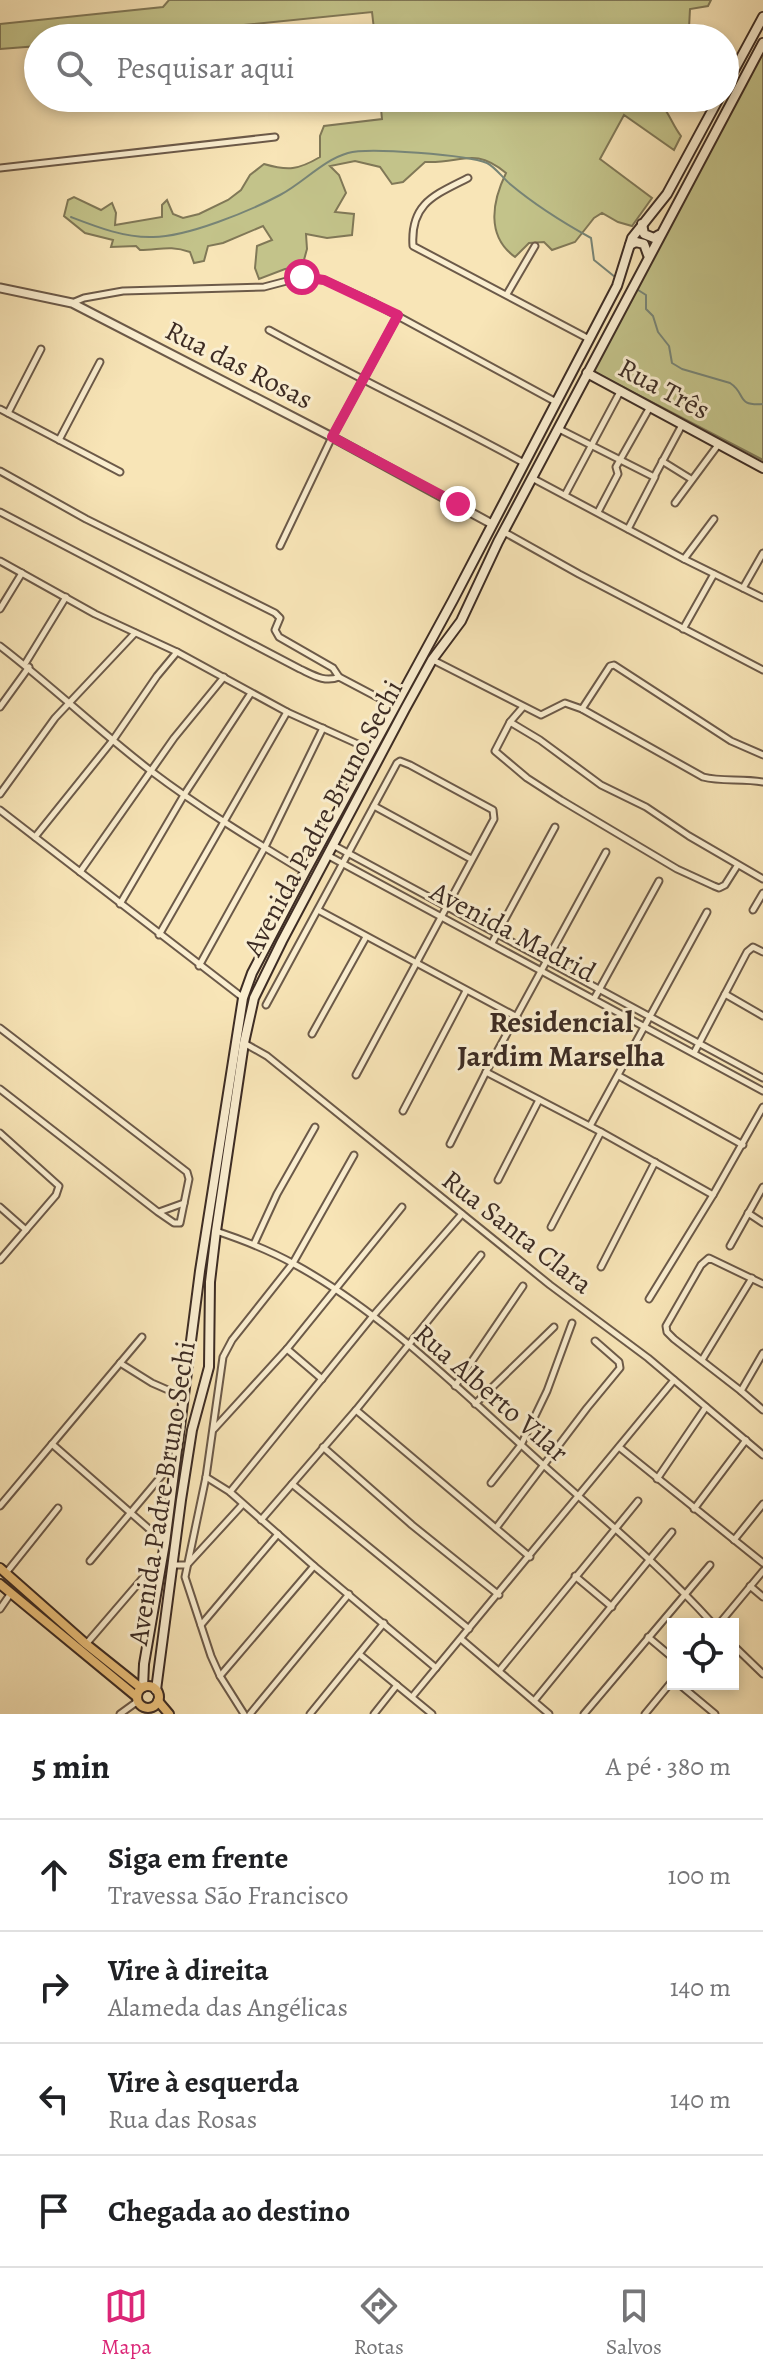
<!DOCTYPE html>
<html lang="pt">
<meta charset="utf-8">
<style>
:root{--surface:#fff;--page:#f6f6f6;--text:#202124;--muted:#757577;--line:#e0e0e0;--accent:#db2777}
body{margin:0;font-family:Alegreya,serif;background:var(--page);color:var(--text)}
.controls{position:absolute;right:24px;bottom:24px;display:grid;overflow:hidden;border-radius:0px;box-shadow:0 4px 12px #0003}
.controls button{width:72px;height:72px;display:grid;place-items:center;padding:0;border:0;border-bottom:2px solid var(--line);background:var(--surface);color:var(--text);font:40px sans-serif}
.stop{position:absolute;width:24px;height:24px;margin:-18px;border:6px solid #db2777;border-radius:50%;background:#fff}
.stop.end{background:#db2777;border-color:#fff;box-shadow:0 2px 8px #0008}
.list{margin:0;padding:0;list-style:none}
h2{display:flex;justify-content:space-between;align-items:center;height:104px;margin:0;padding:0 32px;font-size:34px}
h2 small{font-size:26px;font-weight:400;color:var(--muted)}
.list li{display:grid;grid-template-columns:52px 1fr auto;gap:24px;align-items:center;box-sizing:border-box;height:112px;padding:0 32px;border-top:2px solid var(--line)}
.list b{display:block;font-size:30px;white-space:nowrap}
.list p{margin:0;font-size:26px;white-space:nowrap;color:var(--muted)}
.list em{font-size:26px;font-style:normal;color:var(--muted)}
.icon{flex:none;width:44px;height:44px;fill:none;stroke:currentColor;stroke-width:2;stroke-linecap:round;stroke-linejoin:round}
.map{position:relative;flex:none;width:763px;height:1714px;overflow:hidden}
.search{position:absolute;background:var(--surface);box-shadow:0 4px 12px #0003;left:24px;right:24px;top:24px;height:88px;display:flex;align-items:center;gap:20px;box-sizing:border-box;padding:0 28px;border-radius:44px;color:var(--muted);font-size:30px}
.sheet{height:552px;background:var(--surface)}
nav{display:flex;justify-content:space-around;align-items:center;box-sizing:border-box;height:112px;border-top:2px solid var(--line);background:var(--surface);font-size:22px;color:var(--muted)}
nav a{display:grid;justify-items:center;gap:4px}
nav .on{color:var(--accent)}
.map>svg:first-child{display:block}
.green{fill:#c3c38a;stroke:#807857;stroke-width:2}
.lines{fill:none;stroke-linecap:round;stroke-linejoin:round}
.stream{stroke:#778476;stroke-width:2}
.minor-casing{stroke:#6c5a49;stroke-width:9}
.tertiary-casing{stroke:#6c5a49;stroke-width:11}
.secondary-casing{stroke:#3d2c24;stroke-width:12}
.primary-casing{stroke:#3d2c24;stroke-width:12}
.minor{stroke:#faeed0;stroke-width:5}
.tertiary{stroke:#faeed0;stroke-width:7}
.secondary{stroke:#faeed0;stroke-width:8}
.primary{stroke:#ecc27c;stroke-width:8}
.route{stroke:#db2777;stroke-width:10}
.labels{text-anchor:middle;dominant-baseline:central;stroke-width:6;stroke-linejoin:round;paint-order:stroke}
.street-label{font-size:28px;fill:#3d2c24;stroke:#faeed0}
.neighbourhood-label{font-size:30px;font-weight:bold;fill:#3d2c24;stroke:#faeed0}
</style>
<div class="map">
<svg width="763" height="1714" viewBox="0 0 763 1714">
<rect width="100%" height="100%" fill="#f8e5b7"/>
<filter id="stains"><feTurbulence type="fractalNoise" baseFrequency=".0025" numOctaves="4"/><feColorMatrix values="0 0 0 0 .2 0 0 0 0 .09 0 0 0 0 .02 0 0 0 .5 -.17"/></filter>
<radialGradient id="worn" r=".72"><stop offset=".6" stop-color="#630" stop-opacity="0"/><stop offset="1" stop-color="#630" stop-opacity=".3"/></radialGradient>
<g class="green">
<polygon points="169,0 711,0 708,6 690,9 689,28 675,38 375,38 372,12 114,38 38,38 38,46 0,49 0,24 163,7"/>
<polygon points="763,49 763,460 590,370"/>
<path d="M380 98H652C668 106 670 122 681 136L674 150 624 115 600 159 652 198 632 226 618 222 602 213 594 218 575 242 552 250 544 242 529 243 515 257C486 236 492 202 506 173 473 146 462 164 425 162L403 182 392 184 380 167 355 161 330 166 339 175 346 193 335 212 354 214 352 235 327 238 306 234 307 249 302 267 285 269 259 279 255 268 257 246 272 240 263 226 223 243 208 246 204 261 194 263 190 252C169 245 160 250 140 250L136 246 111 247 113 240 85 233 64 216 68 200 74 197 101 210 112 203 116 213 115 225 162 217V205L167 200 173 214 183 218 199 214 228 200 241 190 250 175 264 164C288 171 298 170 320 157V136L324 126 382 119Z"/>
</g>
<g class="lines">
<g class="stream">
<path d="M71 217C97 227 125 238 153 237 187 237 250 211 280 195 303 183 323 160 348 153 368 147 468 155 487 163 495 167 503 178 510 184 535 205 562 222 591 238L594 260 615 277"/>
<path d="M635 288 646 295V309L653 316 658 332 669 346 672 363 682 369 730 383C747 394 735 406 763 404"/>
</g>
<defs>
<g id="minor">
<polyline points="0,168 275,137"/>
<path d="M468 178C435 195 410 203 413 246L589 339"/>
<polyline points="507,294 535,246"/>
<polyline points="72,303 84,298 123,291 264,287 302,277 311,278 324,280 372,302 556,402"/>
<path d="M269 330C353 376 440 417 524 463"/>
<polyline points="0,409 120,472"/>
<polyline points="8,413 41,349"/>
<polyline points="559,429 654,477 682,425"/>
<polyline points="59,440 100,362"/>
<polyline points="662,461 691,479"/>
<polyline points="0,471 86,519 275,613 280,618 275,630 279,637 333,668 339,677"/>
<polyline points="532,478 684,559 763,598"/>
<polyline points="565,495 621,390"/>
<polyline points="675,503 718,445"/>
<path d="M0 512 300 669C313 675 325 683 339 677L394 706"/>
<polyline points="598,512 618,474 616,467 650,407"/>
<polyline points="628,529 655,477"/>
<polyline points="504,532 579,574 763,670"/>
<polyline points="280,546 332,437 398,315"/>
<polyline points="684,559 714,519"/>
<polyline points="0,561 95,614 177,652 287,712 371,750"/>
<polyline points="743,588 763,553"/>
<polyline points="0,609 22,573"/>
<polyline points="683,629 714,574"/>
<path d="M0 646C52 686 99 731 151 771 200 808 252 840 305 872"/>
<path d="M433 660 541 715 565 703 582 709 703 777C722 782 742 778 763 782"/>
<polyline points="25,664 66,597"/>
<polyline points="0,707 29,667"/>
<polyline points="523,707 510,722 495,751 527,778 561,800 677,869 714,886 719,888 725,885 737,866"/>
<polyline points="582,709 610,666 614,665 731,741 763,755"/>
<polyline points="510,722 540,740 601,785 646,807 689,836 763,879"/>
<polyline points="0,794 55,718 135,633"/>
<polyline points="374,806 471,859"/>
<polyline points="0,810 242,997"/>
<polyline points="35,837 113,740 157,676 177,652"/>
<polyline points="333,845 763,1078"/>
<polyline points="327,855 763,1091"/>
<polyline points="80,872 174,738 224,677"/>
<polyline points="120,904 184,795 251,693"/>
<polyline points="318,910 517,1017"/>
<polyline points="753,910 763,893"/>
<polyline points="159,935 287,712"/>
<polyline points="492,943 555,827"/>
<polyline points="199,966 265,847 323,728"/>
<polyline points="725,994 763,1016"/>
<polyline points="594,999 659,881"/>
<polyline points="266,1005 397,763 400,761 410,765 493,810 494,819 356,1075"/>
<polyline points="0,1028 187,1172 189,1179 180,1223 174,1223 158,1212 0,1089"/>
<polyline points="312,1034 366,937"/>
<polyline points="244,1043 267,1056 550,1285 648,1358 763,1455"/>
<polyline points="694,1053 747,952 753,947 763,952"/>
<polyline points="486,1072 601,1132 713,1195"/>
<polyline points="619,1076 743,1145"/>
<polyline points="403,1111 466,991"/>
<polyline points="590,1126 707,912"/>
<polyline points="0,1133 59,1186 56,1195 0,1260"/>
<polyline points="450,1144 486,1072 606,852"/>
<polyline points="498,1180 539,1100"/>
<polyline points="0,1207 26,1230"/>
<polyline points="159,1212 184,1203"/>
<polyline points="748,1213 763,1223"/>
<polyline points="551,1227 601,1132"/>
<path d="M216 1231C243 1240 269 1250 294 1264 384 1313 464 1394 540 1462 599 1515 660 1565 713 1624"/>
<polyline points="254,1244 277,1194 315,1127"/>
<polyline points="730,1246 763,1187"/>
<polyline points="601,1267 655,1162"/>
<polyline points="649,1299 713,1195 763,1107"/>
<polyline points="287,1349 322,1379"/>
<polyline points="763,1353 741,1391 763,1410"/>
<polyline points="702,1360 752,1278"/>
<polyline points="120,1363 152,1383 184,1397"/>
<polyline points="455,1386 523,1286"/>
<polyline points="741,1391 674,1339 667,1332 666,1326 701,1265 709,1258 763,1284"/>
<polyline points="475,1404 554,1327"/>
<polyline points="356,1410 530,1557"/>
<polyline points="214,1429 287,1349 402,1207"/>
<polyline points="52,1444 164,1542"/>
<polyline points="323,1447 412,1525 499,1595"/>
<polyline points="619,1447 763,1563"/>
<polyline points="206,1477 230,1492 314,1566 436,1668"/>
<polyline points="657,1479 706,1407"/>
<polyline points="491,1483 521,1445 547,1391 572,1323"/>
<polyline points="292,1484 469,1629"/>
<polyline points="230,1492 372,1317 462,1214"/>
<polyline points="0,1506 142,1337"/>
<polyline points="694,1509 746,1440"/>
<polyline points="261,1520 356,1410 481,1255"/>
<polyline points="496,1528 587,1408 620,1368 619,1362 595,1341"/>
<polyline points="734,1540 763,1504"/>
<polyline points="90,1561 174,1461"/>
<polyline points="172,1565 187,1565 243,1504"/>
<polyline points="6,1573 58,1508"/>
<polyline points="575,1576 612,1607"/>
<polyline points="750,1586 763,1597"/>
<polyline points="0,1609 11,1593"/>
<polyline points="719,1624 763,1571"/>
<polyline points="201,1625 278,1534"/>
<polyline points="648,1637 673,1658"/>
<polyline points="461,1639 549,1714"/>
<polyline points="87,1643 161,1557"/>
<polyline points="733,1645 763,1674"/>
<polyline points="359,1654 432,1714"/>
<polyline points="499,1671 638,1501"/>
<polyline points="220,1676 314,1566"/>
<polyline points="679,1684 715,1714"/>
<polyline points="412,1697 674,1380"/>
<polyline points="534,1701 672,1532"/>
<polyline points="120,1714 138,1701"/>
<polyline points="244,1714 220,1676 211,1656 185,1577 206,1477 223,1357 232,1340 293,1263 354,1155"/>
<polyline points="250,1714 349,1594"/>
<polyline points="310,1714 384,1623"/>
<polyline points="374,1714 397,1685"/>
<polyline points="584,1714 710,1565"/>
<polyline points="645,1714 673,1680"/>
</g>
<polyline id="tertiary" points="0,288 72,303 332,437 492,524"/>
<g id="secondary">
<polyline points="725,87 763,17"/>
<polyline points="642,224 644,234 654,238 659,235"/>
<polyline points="630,245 636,242 644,244 648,255"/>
<polyline points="587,373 763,468"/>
<polyline points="143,1687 144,1664 165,1543 200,1271 243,998 252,973 305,872 453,600 617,286 632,238 667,194 719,98"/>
<polyline points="156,1690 181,1500 192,1430 209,1367 210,1282 216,1231 244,1043 254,998 282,941 405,709 432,660 461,621 498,542 763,43"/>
</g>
<g id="primary">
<polyline points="0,1568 86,1644 141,1688"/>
<polyline points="0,1584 137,1697"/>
<circle cx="148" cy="1697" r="11"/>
<polyline points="158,1701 169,1714"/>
</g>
</defs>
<use href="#minor" class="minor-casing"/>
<use href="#tertiary" class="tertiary-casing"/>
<use href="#secondary" class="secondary-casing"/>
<use href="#primary" class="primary-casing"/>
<use href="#minor" class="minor"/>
<use href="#tertiary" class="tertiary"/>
<use href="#secondary" class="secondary"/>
<use href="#primary" class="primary"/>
</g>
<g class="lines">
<polyline class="route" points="302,277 324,280 398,315 332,437 458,504"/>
</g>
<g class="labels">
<g class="street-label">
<text transform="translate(239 365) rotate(27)">Rua das Rosas</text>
<text transform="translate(664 389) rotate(28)">Rua Três</text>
<text transform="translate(323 818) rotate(-62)">Avenida Padre Bruno Sechi</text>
<text transform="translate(513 932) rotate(28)">Avenida Madrid</text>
<text transform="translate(517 1232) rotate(38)">Rua Santa Clara</text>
<text transform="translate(491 1393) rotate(41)">Rua Alberto Vilar</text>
<text transform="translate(162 1493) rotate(-81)">Avenida Padre Bruno Sechi</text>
</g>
<g class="neighbourhood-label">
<text x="561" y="1022">Residencial<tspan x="561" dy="34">Jardim Marselha</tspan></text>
</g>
</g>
<rect width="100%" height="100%" filter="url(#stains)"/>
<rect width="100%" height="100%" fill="url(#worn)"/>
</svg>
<div class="controls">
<button><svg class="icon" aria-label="locate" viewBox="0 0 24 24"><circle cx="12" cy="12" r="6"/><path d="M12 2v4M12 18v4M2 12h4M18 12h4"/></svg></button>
</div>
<div class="stop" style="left:302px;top:277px"></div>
<div class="stop end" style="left:458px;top:504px"></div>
<div class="search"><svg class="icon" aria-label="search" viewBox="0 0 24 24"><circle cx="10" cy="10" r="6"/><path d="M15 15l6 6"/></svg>Pesquisar aqui</div>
</div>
<section class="sheet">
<h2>5 min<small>A pé · 380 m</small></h2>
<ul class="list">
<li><svg class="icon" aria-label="ahead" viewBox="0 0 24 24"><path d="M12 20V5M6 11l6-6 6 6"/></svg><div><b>Siga em frente</b><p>Travessa São Francisco</p></div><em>100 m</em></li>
<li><svg class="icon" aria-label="right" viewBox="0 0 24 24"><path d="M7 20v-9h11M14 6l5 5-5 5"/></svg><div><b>Vire à direita</b><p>Alameda das Angélicas</p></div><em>140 m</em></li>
<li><svg class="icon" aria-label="left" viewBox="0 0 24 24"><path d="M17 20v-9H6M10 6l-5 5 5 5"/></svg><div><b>Vire à esquerda</b><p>Rua das Rosas</p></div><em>140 m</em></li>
<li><svg class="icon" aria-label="arrive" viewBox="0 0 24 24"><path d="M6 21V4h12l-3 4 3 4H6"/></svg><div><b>Chegada ao destino</b></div></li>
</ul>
</section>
<nav>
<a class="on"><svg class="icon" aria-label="map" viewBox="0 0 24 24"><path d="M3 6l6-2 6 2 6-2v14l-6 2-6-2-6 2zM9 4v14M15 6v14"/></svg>Mapa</a>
<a><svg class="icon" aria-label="directions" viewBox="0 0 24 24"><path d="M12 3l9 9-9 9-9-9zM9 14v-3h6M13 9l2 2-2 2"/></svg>Rotas</a>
<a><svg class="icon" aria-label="saved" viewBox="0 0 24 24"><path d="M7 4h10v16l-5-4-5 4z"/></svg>Salvos</a>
</nav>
